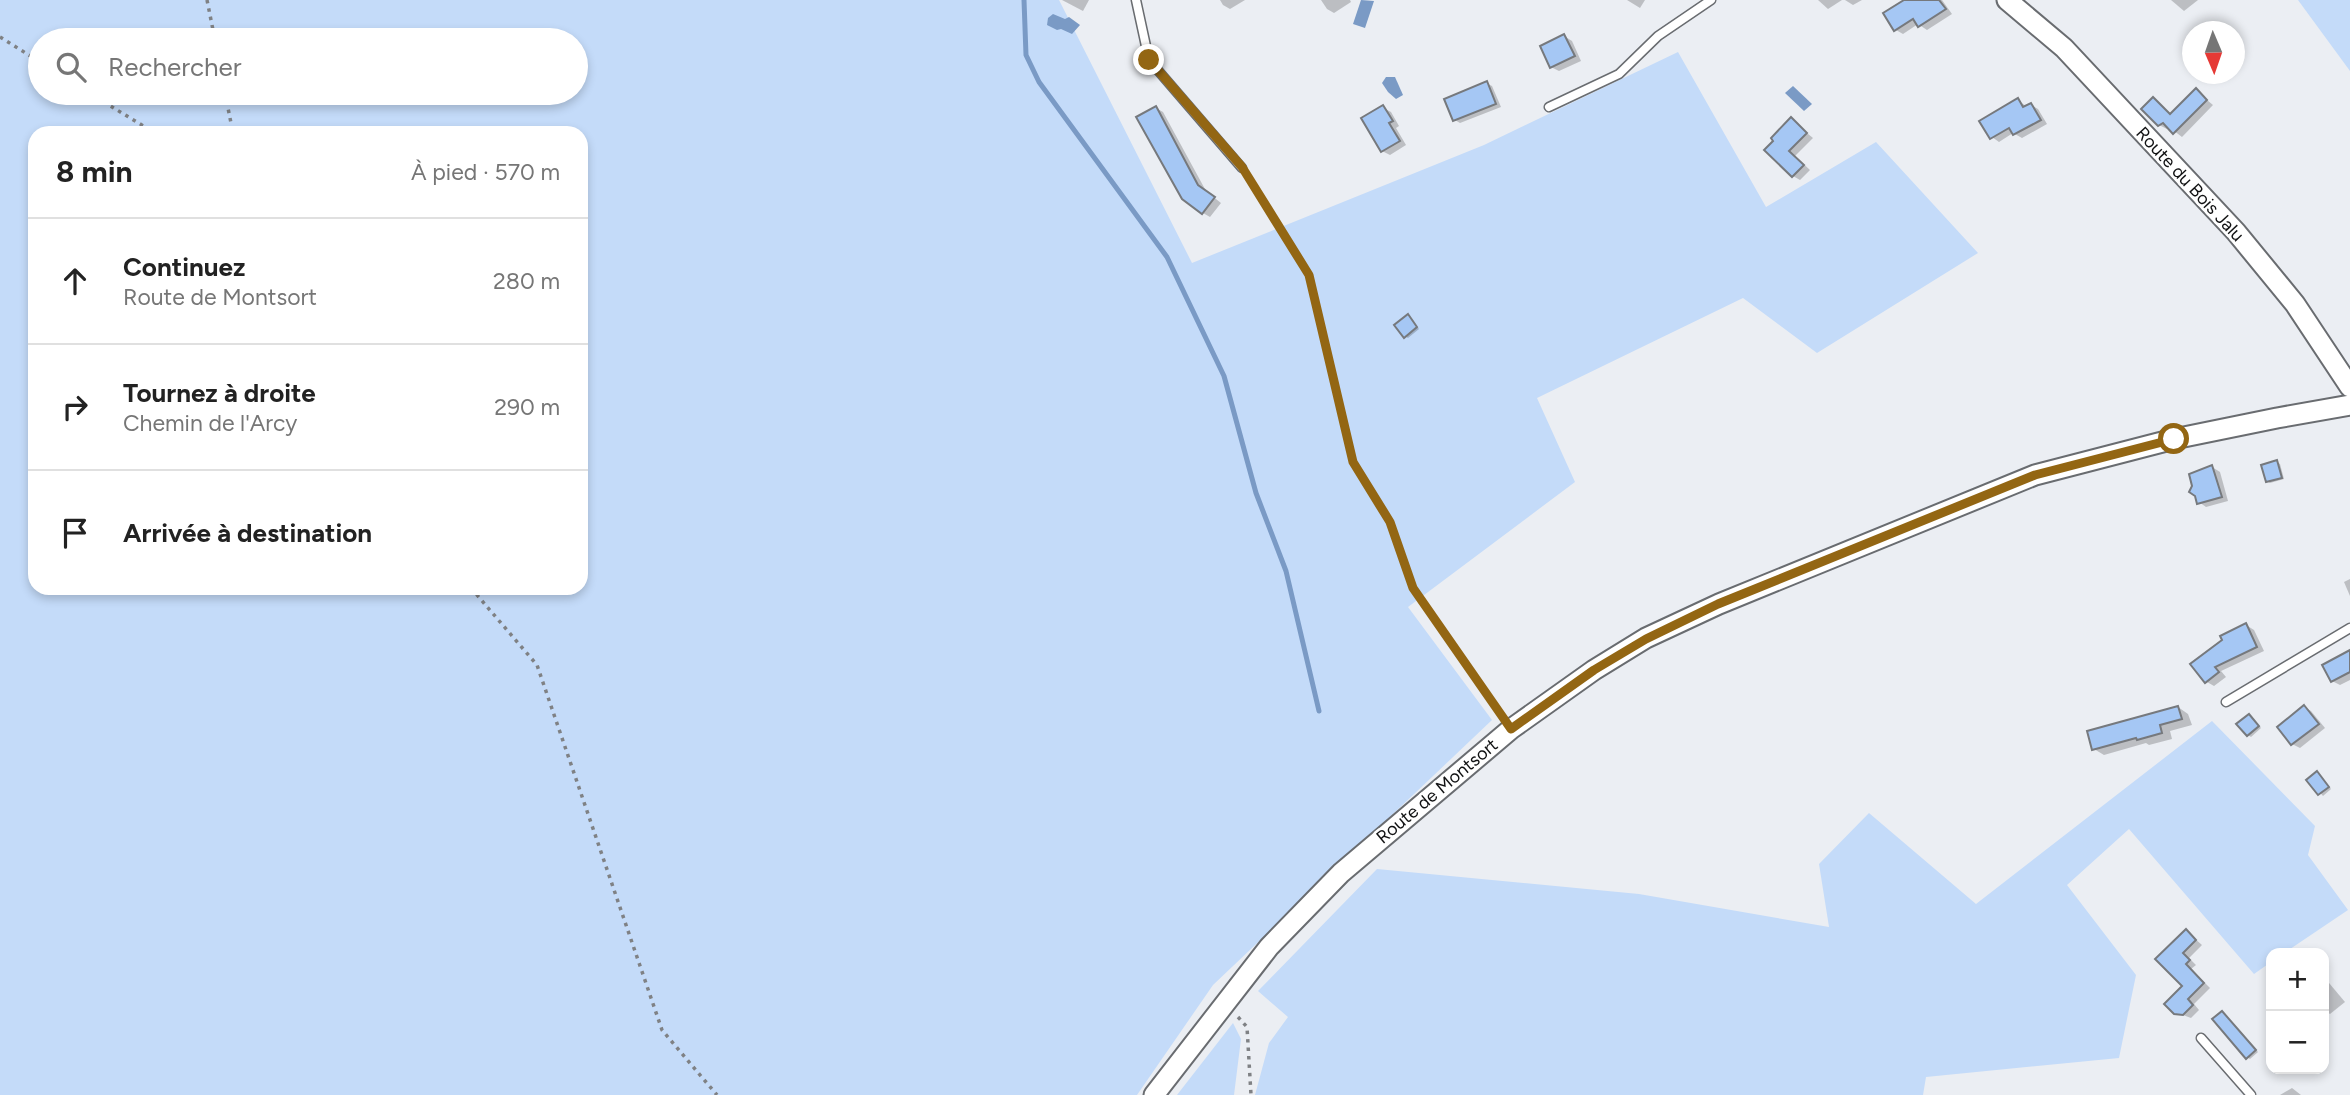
<!DOCTYPE html>
<html lang="fr">
<meta charset="utf-8">
<style>
:root{--surface:#fff;--page:#f6f6f6;--text:#222;--muted:#767676;--line:#e0e0e0}
body{margin:0;font-family:Figtree,sans-serif;background:var(--page);color:var(--text)}
.controls{position:absolute;right:21px;bottom:21px;display:grid;overflow:hidden;border-radius:14px;box-shadow:0 4px 10px #0003}
.controls button{width:63px;height:63px;display:grid;place-items:center;padding:0;border:0;border-bottom:2px solid var(--line);background:var(--surface);color:var(--text);font:35px sans-serif}
.compass{position:absolute;left:2182px;top:21px;width:63px;height:63px;border-radius:50%;background:var(--surface);box-shadow:0 4px 10px #0003;rotate:178deg}
.stop{position:absolute;width:21px;height:21px;margin:-16px;border:5px solid #936613;border-radius:50%;background:#fff}
.stop.end{background:#936613;border-color:#fff;box-shadow:0 2px 7px #0008}
.list{margin:0;padding:0;list-style:none}
h2{display:flex;justify-content:space-between;align-items:center;height:91px;margin:0;padding:0 28px;font-size:30px}
h2 small{font-size:23px;font-weight:400;color:var(--muted)}
.list li{display:grid;grid-template-columns:46px 1fr auto;gap:21px;align-items:center;box-sizing:border-box;height:126px;padding:0 28px;border-top:2px solid var(--line)}
.list b{display:block;font-size:26px;white-space:nowrap}
.list p{margin:0;font-size:23px;white-space:nowrap;color:var(--muted)}
.list em{font-size:23px;font-style:normal;color:var(--muted)}
.icon{flex:none;width:38px;height:38px;fill:none;stroke:currentColor;stroke-width:2;stroke-linecap:round;stroke-linejoin:round}
.map{position:relative;flex:none;width:2350px;height:1095px;overflow:hidden}
.search{position:absolute;background:var(--surface);box-shadow:0 4px 10px #0003;left:28px;top:28px;width:560px;height:77px;display:flex;align-items:center;gap:18px;box-sizing:border-box;padding:0 24px;border-radius:38px;color:var(--muted);font-size:26px}
.panel{position:absolute;background:var(--surface);box-shadow:0 4px 10px #0003;left:28px;top:126px;width:560px;height:469px;border-radius:21px}
.map>svg:first-child{display:block}
.green{fill:#c4dbf9;fill-rule:evenodd}
.water{fill:#7a9ac5}
.shadow{fill:#0003}
.lines{fill:none;stroke-linecap:round;stroke-linejoin:round}
.stream{stroke:#7a9ac5;stroke-width:5}
.building{fill:#a5c7f4;stroke:#76797d;stroke-width:2}
.service-casing{stroke:#696c70;stroke-width:11}
.tertiary-casing{stroke:#696c70;stroke-width:23}
.path{stroke:#7f8184;stroke-width:3.5;stroke-dasharray:3.5 5;stroke-linecap:butt}
.service{stroke:#fff;stroke-width:8}
.tertiary{stroke:#fff;stroke-width:19}
.route{stroke:#936613;stroke-width:9}
.labels{text-anchor:middle;dominant-baseline:central;stroke-width:5;stroke-linejoin:round;paint-order:stroke}
.street-label{font-size:18px;fill:#101112;stroke:#fff}
</style>
<div class="map">
<svg width="2350" height="1095" viewBox="0 0 2350 1095">
<rect width="100%" height="100%" fill="#ebeef3"/>
<g class="green">
<path d="M0 0H1059L1192 263 1484 145 1678 52 1766 207 1876 142 1978 253 1817 353 1743 298 1537 398 1575 482 1408 607 1492 720 1213 985 1137 1095H0ZM40 40H576V93H40ZM35 133H581V588H35Z"/>
<polygon points="2298,0 2350,0 2350,71"/>
<polygon points="2212,721 2315,826 2308,855 2348,910 2284,953 2271,953 2271,962 2254,974 2129,829 2067,885 2136,975 2119,1058 1926,1077 1923,1095 1255,1095 1269,1043 1288,1017 1258,991 1377,869 1639,894 1829,927 1819,864 1869,813 1976,904"/>
<polygon points="1233,1023 1241,1039 1234,1095 1177,1095"/>
</g>
<g class="water">
<polygon points="1361,0 1374,1 1365,28 1353,24"/>
<polygon points="1053,14 1065,19 1069,17 1080,25 1072,34 1061,29 1057,30 1047,25 1048,18"/>
<polygon points="1386,77 1395,77 1403,95 1396,99 1388,92 1382,83"/>
<polygon points="1793,86 1812,104 1804,111 1785,93"/>
</g>
<g class="shadow">
<polygon points="1062,0 1089,0 1083,11"/>
<polygon points="1220,0 1245,0 1230,9 1223,5"/>
<polygon points="1321,0 1350,0 1351,2 1334,13 1327,9"/>
<polygon points="1627,0 1645,0 1640,8"/>
<polygon points="1818,0 1842,0 1828,9"/>
<polygon points="1845,0 1862,0 1853,5"/>
<polygon points="1908,0 1942,0 1952,14 1927,30 1918,24 1903,34 1896,30"/>
<polygon points="2171,0 2198,0 2184,11"/>
<polygon points="1564,36 1572,41 1581,61 1559,71 1551,67"/>
<polygon points="1486,83 1492,86 1501,107 1460,123 1455,120"/>
<polygon points="2196,91 2213,105 2182,137 2169,127 2167,129 2159,125 2153,99 2172,115"/>
<polygon points="2018,100 2027,107 2031,105 2038,109 2047,124 2022,138 2013,133 1999,142 1992,137"/>
<polygon points="1156,108 1163,112 1206,191 1221,203 1210,217 1203,213"/>
<polygon points="1383,108 1391,112 1399,126 1396,128 1406,145 1390,155 1382,151"/>
<polygon points="1791,120 1813,138 1795,156 1810,170 1800,180 1793,176 1767,150"/>
<polygon points="1408,316 1419,329 1408,338 1405,336"/>
<polygon points="2277,462 2280,464 2284,479 2270,483 2267,481"/>
<polygon points="2212,467 2220,472 2228,501 2206,507 2199,502 2197,495"/>
<polygon points="2350,579 2350,596 2344,582"/>
<polygon points="2246,625 2254,630 2264,651 2221,671 2226,677 2214,686 2207,682 2193,665"/>
<polygon points="2350,653 2350,680 2340,685 2332,681"/>
<polygon points="2178,707 2188,714 2192,725 2170,731 2172,739 2149,745 2146,743 2104,755 2094,749"/>
<polygon points="2304,707 2311,711 2325,728 2300,748 2292,744 2279,728"/>
<polygon points="2252,718 2261,728 2251,737 2248,735"/>
<polygon points="2317,773 2331,789 2323,796 2309,780"/>
<polygon points="2186,931 2202,945 2189,958 2196,965 2191,969 2210,988 2194,1004 2199,1010 2191,1018 2175,1012 2184,986 2158,959"/>
<polygon points="2324,977 2345,1002 2330,1014 2324,1010"/>
<polygon points="2222,1013 2258,1052 2250,1059 2247,1057"/>
<polygon points="2292,1088 2301,1095 2280,1095"/>
</g>
<g class="lines">
<polyline class="stream" points="1024,0 1026,55 1039,82 1167,257 1224,376 1256,493 1286,571 1319,711"/>
</g>
<g class="building">
<polygon points="1904,0 1939,0 1946,9 1918,27 1913,19 1894,31 1883,13"/>
<polygon points="1564,34 1575,56 1550,68 1540,46"/>
<polygon points="1487,81 1496,104 1453,121 1444,99"/>
<polygon points="2196,88 2207,100 2173,134 2163,123 2158,126 2141,109 2153,97 2170,114"/>
<polygon points="2018,98 2023,107 2031,103 2041,120 2013,135 2009,128 1990,139 1979,121"/>
<polygon points="1383,105 1393,121 1389,123 1400,141 1381,152 1361,118"/>
<polygon points="1156,106 1198,185 1215,197 1202,214 1182,199 1136,117"/>
<polygon points="1791,117 1807,133 1789,151 1804,165 1792,177 1764,150 1773,141 1771,138"/>
<polygon points="1408,314 1417,327 1404,338 1394,325"/>
<polygon points="2277,460 2282,478 2266,482 2261,465"/>
<polygon points="2212,465 2222,497 2197,504 2195,496 2189,492 2192,486 2189,474"/>
<polygon points="2246,623 2257,647 2215,667 2219,672 2205,683 2190,664 2222,640 2220,636"/>
<polygon points="2350,650 2350,672 2331,682 2322,665"/>
<polygon points="2304,705 2319,724 2291,745 2277,727"/>
<polygon points="2178,706 2182,719 2160,725 2162,733 2137,740 2136,738 2092,750 2087,731"/>
<polygon points="2249,714 2259,726 2247,736 2236,724"/>
<polygon points="2317,771 2329,787 2318,795 2306,780"/>
<polygon points="2186,929 2196,940 2183,953 2190,960 2186,964 2204,983 2188,999 2193,1005 2183,1015 2174,1014 2164,1004 2182,986 2155,959"/>
<polygon points="2222,1011 2256,1050 2246,1059 2212,1019"/>
</g>
<g class="lines">
<defs>
<g id="service">
<polyline points="1136,0 1149,60 1242,168"/>
<polyline points="1549,107 1619,74 1658,36 1711,0"/>
<polyline points="2226,702 2350,628"/>
<polyline points="2201,1038 2251,1095"/>
</g>
<g id="tertiary">
<polyline points="2007,0 2064,48 2236,232 2295,304 2350,387"/>
<polyline points="1154,1095 1269,947 1341,873 1511,729 1594,670 1646,638 1719,604 2035,475 2174,439 2277,418 2350,405"/>
</g>
</defs>
<use href="#service" class="service-casing"/>
<use href="#tertiary" class="tertiary-casing"/>
<g class="path">
<polyline points="207,0 215,40"/>
<polyline points="0,37 40,62"/>
<polyline points="89,93 155,133"/>
<polyline points="225,93 233,133"/>
<polyline points="1249,178 1309,275 1353,462 1390,522 1413,588 1502,715"/>
<polyline points="471,588 537,665 662,1030 717,1095"/>
<polyline points="1238,1017 1247,1027 1251,1095"/>
</g>
<use href="#service" class="service"/>
<use href="#tertiary" class="tertiary"/>
</g>
<g class="lines">
<polyline class="route" points="1149,60 1242,167 1309,275 1353,462 1390,522 1413,588 1511,729 1594,670 1646,639 1718,604 2035,475 2174,439"/>
</g>
<g class="labels">
<g class="street-label">
<text transform="translate(2190 184) rotate(47)">Route du Bois Jalu</text>
<text transform="translate(1437 791) rotate(-40)">Route de Montsort</text>
</g>
</g>
</svg>
<div class="controls">
<button>+</button>
<button>−</button>
</div>
<svg class="compass" viewBox="-18 -18 36 36"><path d="M0-13l5 13h-10z" fill="#e53935"/><path d="M0 13l5-13h-10z" fill="#767676"/></svg>
<div class="stop" style="left:2174px;top:439px"></div>
<div class="stop end" style="left:1149px;top:60px"></div>
<div class="search"><svg class="icon" aria-label="search" viewBox="0 0 24 24"><circle cx="10" cy="10" r="6"/><path d="M15 15l6 6"/></svg>Rechercher</div>
<section class="panel">
<h2>8 min<small>À pied · 570 m</small></h2>
<ul class="list">
<li><svg class="icon" aria-label="ahead" viewBox="0 0 24 24"><path d="M12 20V5M6 11l6-6 6 6"/></svg><div><b>Continuez</b><p>Route de Montsort</p></div><em>280 m</em></li>
<li><svg class="icon" aria-label="right" viewBox="0 0 24 24"><path d="M7 20v-9h11M14 6l5 5-5 5"/></svg><div><b>Tournez à droite</b><p>Chemin de l'Arcy</p></div><em>290 m</em></li>
<li><svg class="icon" aria-label="arrive" viewBox="0 0 24 24"><path d="M6 21V4h12l-3 4 3 4H6"/></svg><div><b>Arrivée à destination</b></div></li>
</ul>
</section>
</div>
